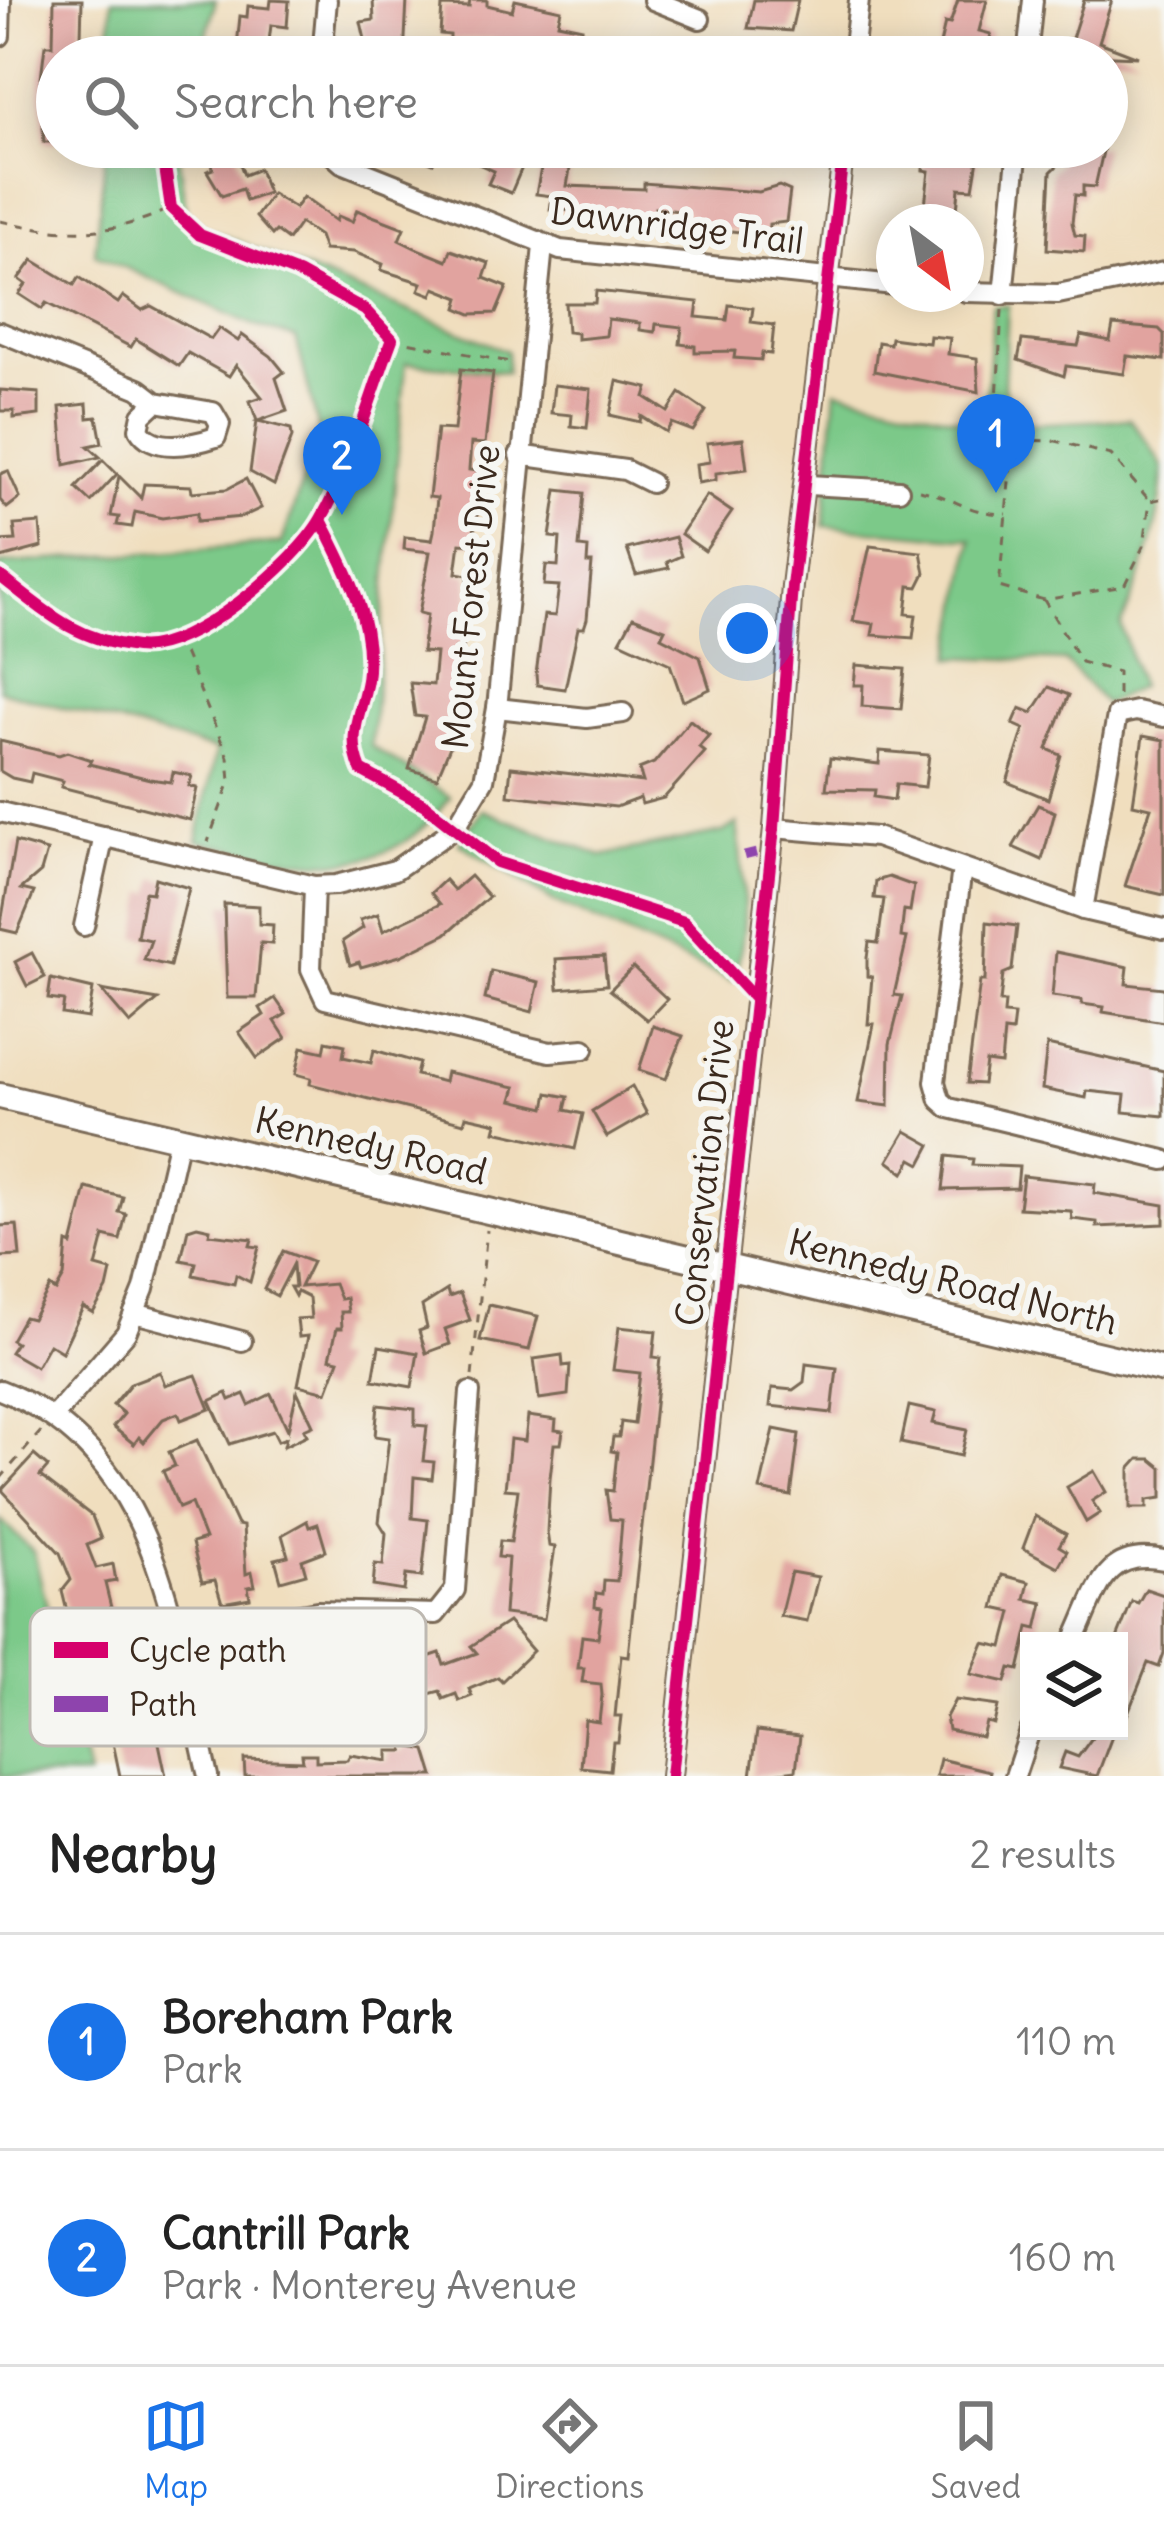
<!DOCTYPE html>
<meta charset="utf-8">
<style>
:root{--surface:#fff;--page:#f6f6f6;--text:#222;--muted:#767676;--line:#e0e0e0;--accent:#1a73e8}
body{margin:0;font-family:Delius,sans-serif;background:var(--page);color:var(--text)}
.controls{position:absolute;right:36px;bottom:36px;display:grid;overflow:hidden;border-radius:0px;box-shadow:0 6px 30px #0003}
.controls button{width:108px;height:108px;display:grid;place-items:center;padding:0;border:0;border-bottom:3px solid var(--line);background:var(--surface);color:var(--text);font:60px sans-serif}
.compass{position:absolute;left:876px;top:204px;width:108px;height:108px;border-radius:50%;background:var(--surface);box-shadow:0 6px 30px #0003;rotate:148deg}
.you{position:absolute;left:747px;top:633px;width:42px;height:42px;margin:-30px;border:9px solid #fff;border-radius:50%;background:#1a73e8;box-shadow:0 0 0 18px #1a73e833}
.badge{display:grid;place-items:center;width:78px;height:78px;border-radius:50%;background:var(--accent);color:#fff;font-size:39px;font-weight:700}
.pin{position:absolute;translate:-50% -99px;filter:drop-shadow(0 3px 6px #0008)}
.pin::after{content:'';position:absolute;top:63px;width:42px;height:36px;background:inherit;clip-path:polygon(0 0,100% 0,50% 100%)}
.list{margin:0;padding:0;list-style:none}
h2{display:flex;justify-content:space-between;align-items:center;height:156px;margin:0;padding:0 48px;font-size:51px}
h2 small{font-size:39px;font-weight:400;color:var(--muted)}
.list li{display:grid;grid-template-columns:78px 1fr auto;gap:36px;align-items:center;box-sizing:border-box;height:216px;padding:0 48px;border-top:3px solid var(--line)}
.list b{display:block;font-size:45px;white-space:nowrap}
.list p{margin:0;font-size:39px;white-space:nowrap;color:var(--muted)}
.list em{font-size:39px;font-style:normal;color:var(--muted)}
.icon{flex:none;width:66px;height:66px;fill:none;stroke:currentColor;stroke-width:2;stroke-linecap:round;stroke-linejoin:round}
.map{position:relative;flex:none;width:1164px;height:1776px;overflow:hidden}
.search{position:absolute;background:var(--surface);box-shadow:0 6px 30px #0003;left:36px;right:36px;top:36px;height:132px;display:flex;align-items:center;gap:30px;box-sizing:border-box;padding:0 42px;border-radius:66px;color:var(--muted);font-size:45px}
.sheet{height:588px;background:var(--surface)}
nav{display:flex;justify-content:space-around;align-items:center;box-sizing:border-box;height:168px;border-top:3px solid var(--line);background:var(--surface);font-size:33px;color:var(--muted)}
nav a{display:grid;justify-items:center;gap:6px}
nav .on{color:var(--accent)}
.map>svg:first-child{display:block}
.green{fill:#7bc989;stroke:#5b7a54;stroke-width:3}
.building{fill:#e1a39f}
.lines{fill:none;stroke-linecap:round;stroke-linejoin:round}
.minor-casing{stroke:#7a6956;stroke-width:24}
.major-casing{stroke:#7a6956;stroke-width:30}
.path{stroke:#7a6956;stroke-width:3;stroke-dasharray:9 9;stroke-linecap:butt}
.minor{stroke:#fff;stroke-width:18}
.major{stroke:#fff;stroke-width:24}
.quiet{stroke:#8e44ad;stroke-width:9;stroke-dasharray:18 9;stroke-linecap:butt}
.cycleway-casing{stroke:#f6f6f2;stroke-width:20}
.cycleway{stroke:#d6006c;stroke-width:12}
.labels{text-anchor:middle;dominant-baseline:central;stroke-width:12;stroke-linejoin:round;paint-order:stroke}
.street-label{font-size:36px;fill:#3b2a1e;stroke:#f6f6f2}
.key{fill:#f6f6f2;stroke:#beb9b2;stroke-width:3}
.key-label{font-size:33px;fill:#3b2a1e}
</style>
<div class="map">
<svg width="1164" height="1776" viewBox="0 0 1164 1776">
<rect width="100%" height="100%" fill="#f6f6f2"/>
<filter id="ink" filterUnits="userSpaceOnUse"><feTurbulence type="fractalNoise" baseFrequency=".00833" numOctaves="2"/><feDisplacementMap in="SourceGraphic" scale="24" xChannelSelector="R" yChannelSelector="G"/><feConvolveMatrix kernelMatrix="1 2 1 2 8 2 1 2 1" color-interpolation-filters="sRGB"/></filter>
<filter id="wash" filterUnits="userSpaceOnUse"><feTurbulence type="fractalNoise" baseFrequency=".004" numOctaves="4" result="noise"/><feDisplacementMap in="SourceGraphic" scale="48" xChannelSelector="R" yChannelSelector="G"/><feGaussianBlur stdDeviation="2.7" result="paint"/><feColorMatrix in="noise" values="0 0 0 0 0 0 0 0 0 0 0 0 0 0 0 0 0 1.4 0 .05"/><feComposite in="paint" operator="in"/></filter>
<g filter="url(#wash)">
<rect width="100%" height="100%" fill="#f0debe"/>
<g class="green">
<polygon points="112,0 216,0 201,57 109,57"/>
<path d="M106 147H177L186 211 205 228 507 351V372L406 363 371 746 450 797C380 893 298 860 197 841L216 750 0 690V564L282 543 319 431 296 338 256 326 95 254Z"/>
<path d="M1008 305 1004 385 1010 425 1130 419C1140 434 1156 451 1162 468 1164 516 1140 582 1121 625L1139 687 1105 704 1065 661 952 657 972 539 824 526 836 390 984 425 993 306Z"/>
<path d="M482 810 601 856 723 832 737 823C742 875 752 932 732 981L554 902 459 843Z"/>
<polygon points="0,1519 34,1553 88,1776 0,1776"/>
</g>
<g id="blocks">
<g class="building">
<polygon points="54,0 82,0 81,37 79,57 57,57 57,142 44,142 40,86 45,45 53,45"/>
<polygon points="271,0 289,1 287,27 271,25 267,57 236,57 240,16 247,17 248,6 270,8"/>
<polygon points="373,0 407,0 404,57 369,57 361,22 374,20"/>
<polygon points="470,0 487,0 487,5 512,11 515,0 561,10 558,23 582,28 579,41 619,57 550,57 552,49 521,42 511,40 510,48 495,44 497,39 450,40 450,35 440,34 442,6 469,7"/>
<polygon points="754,0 798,0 791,31 748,28"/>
<polygon points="958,0 987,0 979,31 991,34 986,54 969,50 968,57 937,57 945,23 950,24"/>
<polygon points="1084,0 1112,0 1099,42 1138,57 1067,54"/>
<polygon points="210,147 234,147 244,175 259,169 268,193 246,201 242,189 222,196 207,171 213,169"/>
<polygon points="396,147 498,147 526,158 511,193 488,184 494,171 440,147 433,163"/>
<polygon points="925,147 980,147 973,189 959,188 956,222 923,222 929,171 923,170"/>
<polygon points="1060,147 1104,147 1095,187 1083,186 1083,196 1075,195 1072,223 1075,235 1085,236 1084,252 1047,249 1051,172 1059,164"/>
<polygon points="543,158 570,169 567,186 644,189 644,183 759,192 779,186 790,191 786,222 769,224 768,235 685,226 687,212 655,208 654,223 594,211 550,210 552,196 536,194"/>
<polygon points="272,194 295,208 303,197 336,221 338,216 352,222 357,210 404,228 399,240 415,248 447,261 451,250 489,263 484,278 507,287 496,313 471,314 457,308 460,298 435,288 432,295 419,290 422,283 381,270 383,264 354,252 324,250 319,236 300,223 288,240 276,231 272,235 256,217"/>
<polygon points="33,260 74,285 79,277 118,303 123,296 142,310 151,306 211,339 219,328 238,341 242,335 271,356 284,372 276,378 287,411 258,421 291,429 292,437 274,485 250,472 257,421 250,401 262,397 236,365 229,376 188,353 179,366 136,339 131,347 46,303 42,309 19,294 26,284 19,279"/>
<polygon points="596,291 698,302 696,317 727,320 729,305 753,308 751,322 774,325 771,354 762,353 761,360 734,358 735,351 695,352 695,346 680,344 682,327 656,324 655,332 640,330 640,323 608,319 606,336 577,339 577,333 567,332 565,303 595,303"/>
<polygon points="1113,325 1159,329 1164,334 1164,360 1127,356 1124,374 1066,366 1064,376 1018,360 1022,340 1078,346 1081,335 1110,341"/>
<polygon points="930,336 950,338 948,354 977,358 979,392 874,371 878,342 890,344 891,338 929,343"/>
<polygon points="461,369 493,373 485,444 471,443 469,470 478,471 479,503 472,544 460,543 456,573 468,575 469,597 463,648 456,648 454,737 437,778 409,769 425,717 415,716 410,683 433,685 436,653 422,652 427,615 419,613 430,552 404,549 405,537 432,540 434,531 437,498 429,497 437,429 454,430"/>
<polygon points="617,381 648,388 645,397 668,412 680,393 706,411 693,431 672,423 666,432 641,416 640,422 610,415"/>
<polygon points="554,385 591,389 587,428 571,426 572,415 551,413"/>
<polygon points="0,390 39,393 39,415 14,418 14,411 0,411"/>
<polygon points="87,404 88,418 97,417 102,443 88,446 100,457 65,465 60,407"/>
<polygon points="743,439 747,469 716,473 716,480 698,483 696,464 710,462 707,443"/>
<polygon points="103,460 117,474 91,502 76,488"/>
<polygon points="8,471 20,498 7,508 0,500 0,474"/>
<polygon points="119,476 141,498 144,484 191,486 192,492 227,489 246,479 261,508 242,517 197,521 197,513 162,518 135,512 132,527 117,525 119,517 111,516"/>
<polygon points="557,490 584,493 579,547 588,548 587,563 592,563 587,619 584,628 578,628 565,689 537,685 536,674 544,615 555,616 559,586 544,585 546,565 558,566 560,538 550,537"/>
<polygon points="707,495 732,512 705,551 681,534"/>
<polygon points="40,523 42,547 1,558 0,541 16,540 14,525"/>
<polygon points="675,537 681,556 667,562 669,568 636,575 627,549"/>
<polygon points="870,546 921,552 925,573 918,587 909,586 906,614 916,615 913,638 872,635 874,624 853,621"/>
<polygon points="633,617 665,629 661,637 700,657 710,689 683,701 670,664 620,641"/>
<polygon points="856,665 905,669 901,709 862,706 863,685 854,685"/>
<polygon points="1049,687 1069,695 1047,749 1061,755 1048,799 1007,782 1024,729 1013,724 1020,708 1032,713"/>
<polygon points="690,720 709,735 699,747 705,752 664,798 642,804 640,798 616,807 508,795 511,767 643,782 639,769 654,763"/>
<polygon points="1143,736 1164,740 1164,895 1125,886 1151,808 1133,804"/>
<polygon points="0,741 59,755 67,752 91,760 89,764 150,779 171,782 173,772 192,776 189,786 197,788 190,820 61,787 63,781 32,773 30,782 12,778 0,771"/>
<polygon points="880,751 929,755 925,787 896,784 894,800 874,797 875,790 826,789 830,758 879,764"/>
<polygon points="1038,805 1055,812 1042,860 1013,847"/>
<polygon points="15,842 47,851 41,872 21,889 34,892 17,933 0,929"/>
<polygon points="470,876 489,897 446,934 400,956 361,967 359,962 350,965 343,941 363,928 360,920 378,914 383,931 440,904 431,893 445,880 454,890"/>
<polygon points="889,877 914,886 910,911 904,910 901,937 907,938 894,995 902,996 890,1044 889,1106 858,1102 874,1024 868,1024 872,977 867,976 867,958 869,942 878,943 884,899 874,898 876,881"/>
<polygon points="155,878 189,888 170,966 144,960 151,940 137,937 145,892 152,893"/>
<polygon points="224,904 259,906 259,924 273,925 272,944 261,943 256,998 227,998"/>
<polygon points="987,922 1017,926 1012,970 1003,974 1000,1002 1005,1002 1004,1014 1014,1015 1012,1032 1004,1031 1001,1064 986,1062 983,1084 967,1083 980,981 985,981"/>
<polygon points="1056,952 1128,967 1126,984 1164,988 1164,1022 1103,1012 1104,1007 1082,1004 1082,1000 1052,996"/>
<polygon points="32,953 45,977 27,986 15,962"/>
<polygon points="604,956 607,985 558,989 556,959"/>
<polygon points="633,967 667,999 647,1020 610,990"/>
<polygon points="491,971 539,982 532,1012 485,999"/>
<polygon points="51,979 93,989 88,1018 62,1014 64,1001 48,999"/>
<polygon points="101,990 158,1000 130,1024"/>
<polygon points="275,998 286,1014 275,1021 286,1038 257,1058 239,1032 264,1015 260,1008"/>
<polygon points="653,1026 683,1036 666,1079 639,1070"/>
<polygon points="326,1041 345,1045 343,1057 371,1063 374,1050 419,1063 416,1075 444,1082 446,1072 516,1087 512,1100 545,1108 548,1093 568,1097 565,1110 583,1114 575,1149 495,1131 497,1123 466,1116 464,1123 310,1084 311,1078 296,1074 302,1047 324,1052"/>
<polygon points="1047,1045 1164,1071 1164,1116 1123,1112 1125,1095 1087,1091 1086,1098 1042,1089"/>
<polygon points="632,1086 647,1114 607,1137 592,1111"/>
<polygon points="906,1131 931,1145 921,1164 912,1159 904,1173 888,1161"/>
<polygon points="947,1156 973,1159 972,1165 1019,1167 1017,1188 943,1190"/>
<polygon points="1023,1176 1095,1184 1094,1193 1164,1205 1164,1224 1097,1227 1097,1222 1072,1219 1071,1211 1019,1208"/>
<polygon points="86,1188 123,1197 119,1212 126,1214 120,1240 104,1236 96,1267 111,1271 107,1289 93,1313 83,1307 62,1352 49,1344 36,1367 10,1352 16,1343 11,1340 24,1317 32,1319 50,1287 56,1291 64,1277 67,1243 72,1245"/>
<polygon points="17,1225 20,1256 0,1257 0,1226"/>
<polygon points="197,1226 210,1229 209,1234 252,1239 250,1246 259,1247 250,1282 236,1275 234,1284 193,1275 196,1263 181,1260 188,1229"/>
<polygon points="283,1251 312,1262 300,1287 334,1284 340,1299 346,1298 348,1312 341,1312 342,1328 337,1328 330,1358 339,1360 327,1392 298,1385 308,1336 299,1337 297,1319 311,1318 309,1298 297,1292 295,1296 290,1287 295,1287 293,1265 277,1296 264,1289"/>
<polygon points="447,1290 449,1297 460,1293 470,1320 445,1329 450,1344 426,1353 419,1331 427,1328 422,1306"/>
<polygon points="489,1305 538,1316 529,1350 480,1340"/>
<polygon points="619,1327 656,1331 653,1357 660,1358 628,1656 621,1655 615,1716 621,1716 618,1742 613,1742 610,1770 581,1767 585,1720 599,1722 602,1695 601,1684 582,1682 584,1668 578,1668 582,1636 598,1638 602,1608 595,1607 596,1593 603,1594 604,1580 617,1581 622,1520 610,1519 606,1490 613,1491 617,1452 611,1451 613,1437 619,1437 621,1422 634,1424 640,1373 613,1370"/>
<polygon points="379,1346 418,1353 412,1387 373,1380"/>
<polygon points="562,1355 563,1366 570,1365 568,1395 539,1399 534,1359"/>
<polygon points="806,1364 837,1368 832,1413 770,1406 772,1388 793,1390 804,1382"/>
<polygon points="160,1372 165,1385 196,1375 210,1409 181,1420 178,1413 163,1419 144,1442 139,1437 134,1444 113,1427 124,1414 113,1405 131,1383"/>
<polygon points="297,1391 313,1425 304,1429 307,1435 284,1446 286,1438 278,1441 273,1431 230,1444 210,1401 227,1393 230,1400 244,1394 249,1405 271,1394 288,1430"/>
<polygon points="378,1405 415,1409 415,1425 427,1426 423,1461 434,1462 432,1479 414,1477 412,1518 428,1520 422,1577 406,1575 404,1591 373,1586 375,1564 383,1565 386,1533 379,1522 389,1438 375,1436"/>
<polygon points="909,1406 936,1412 933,1423 967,1430 961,1456 901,1443"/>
<polygon points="528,1416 556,1420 555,1430 563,1431 561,1444 554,1444 550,1478 547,1532 549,1546 555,1547 544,1619 504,1614 508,1558 498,1557 500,1541 511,1542 518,1490 505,1489 510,1439 525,1441"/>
<polygon points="774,1429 799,1434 791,1496 760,1490"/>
<polygon points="197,1440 237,1525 243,1526 246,1574 252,1572 255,1586 248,1587 250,1598 222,1603 215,1580 202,1582 192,1543 205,1539 191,1503 179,1508 163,1471 175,1466 169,1452"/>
<polygon points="34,1455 48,1467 40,1476 92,1516 101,1539 87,1545 96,1568 113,1564 116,1581 105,1583 115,1624 128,1621 147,1697 132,1701 140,1738 157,1734 166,1776 120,1776 107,1714 101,1715 98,1703 103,1701 91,1646 83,1648 74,1610 67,1611 62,1591 71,1580 60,1553 2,1490"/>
<polygon points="1139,1459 1151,1459 1162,1468 1162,1498 1147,1500 1147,1508 1130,1508 1130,1469"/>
<polygon points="1094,1471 1106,1492 1092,1501 1100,1513 1086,1522 1067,1487"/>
<polygon points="1035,1516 1066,1534 1059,1546 1067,1551 1058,1567 1023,1548"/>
<polygon points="307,1521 309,1527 318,1524 326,1551 302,1560 306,1574 281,1581 275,1559 288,1556 282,1535"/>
<polygon points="791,1572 818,1577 807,1621 780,1616"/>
<polygon points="1002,1575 1029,1582 1025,1599 1043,1603 1037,1629 1029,1627 1019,1670 1010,1668 1006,1682 971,1674 984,1643 1003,1647 1012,1612 994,1608"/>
<polygon points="1146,1589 1164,1595 1164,1653 1159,1667 1148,1663 1120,1733 1116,1641 1132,1601 1138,1603"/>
<polygon points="508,1622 533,1651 502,1681 498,1677 469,1689 472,1696 459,1701 456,1694 443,1699 440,1691 383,1706 376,1688 325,1701 323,1693 294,1698 293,1692 265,1696 266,1703 240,1717 238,1710 228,1713 217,1685 245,1675 241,1663 290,1652 291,1660 360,1649 366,1674 416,1654 419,1660 440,1653 444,1665 477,1653 471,1646"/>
<polygon points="955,1700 998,1706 994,1724 986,1722 982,1737 948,1730 946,1717"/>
<polygon points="757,1731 800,1736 796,1770 751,1776"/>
<polygon points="1097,1731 1114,1731 1097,1776 1059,1768 1065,1752 1078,1757"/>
<polygon points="403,1745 426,1750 434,1776 245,1776 244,1759 303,1761 302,1754 316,1754 316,1761 347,1760 350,1755 388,1761 388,1751 404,1751"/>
<polygon points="940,1759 990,1771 989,1776 936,1776"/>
</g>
</g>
</g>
<g filter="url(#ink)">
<use href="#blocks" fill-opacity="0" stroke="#7a6956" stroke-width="3"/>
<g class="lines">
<defs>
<g id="minor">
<polyline points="653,0 700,19"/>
<polyline points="0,36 1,0"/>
<polyline points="322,57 327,0"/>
<polyline points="853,57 859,0"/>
<polyline points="1027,57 1033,0"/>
<polyline points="324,147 342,163 560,250 894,285"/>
<polyline points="966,292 1058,294 1164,272"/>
<polyline points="1003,295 1018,147"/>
<path d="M0 332 139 389 156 402 213 412 220 424 216 437C192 445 153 453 139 429L142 415 156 402"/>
<polyline points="519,455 625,470 651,483"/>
<polyline points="808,485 899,490"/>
<polyline points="497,708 587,718 623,713"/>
<polyline points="0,812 314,886 336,885 395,870 455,828 484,780 497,708 543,246"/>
<polyline points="774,828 876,837 1083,910 1164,929"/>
<polyline points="962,868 935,1082 940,1100 949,1108 1164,1160"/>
<polyline points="314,886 311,969 325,999 550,1052 584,1049"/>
<polyline points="1083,910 1117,715 1136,711 1164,717"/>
<polyline points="84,926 104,836"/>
<polyline points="134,1313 242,1341"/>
<path d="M0 1390C161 1453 172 1628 208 1776"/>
<polyline points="55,1415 126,1333 144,1289 179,1139"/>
<polyline points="174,1637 317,1611 436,1614 455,1590 470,1392"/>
<path d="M1074 1641C1097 1594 1102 1547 1164 1560"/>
<polyline points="671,1776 774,828 792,586 844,147"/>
<polyline points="1015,1776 1030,1731"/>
</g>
<polyline id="major" points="0,1096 1164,1370"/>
</defs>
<use href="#minor" class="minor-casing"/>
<use href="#major" class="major-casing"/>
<g class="path">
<path d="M0 221C68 235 106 238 171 208"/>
<polyline points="1002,310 996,418 1012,439"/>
<polyline points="392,339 514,363"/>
<path d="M919 490C956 497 964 513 1006 514"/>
<polyline points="1044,600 999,587 1013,440 1056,441 1111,455 1150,501"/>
<polyline points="177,636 228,757 230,781 208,842"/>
<polyline points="1118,695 1118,672 1081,662 1044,600 1124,586 1144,545 1150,501 1164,498"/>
<polyline points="472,1376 487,1230"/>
<polyline points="0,1479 42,1430"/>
</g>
<use href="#minor" class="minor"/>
<use href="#major" class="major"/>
<polyline class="quiet" points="744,856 756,853"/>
<defs>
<g id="cycleway">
<path d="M321 520C346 568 375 623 367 680 361 715 346 734 361 770L425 805 497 862 684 922 754 998"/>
<path d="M0 576C46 612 74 639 136 647 190 654 296 563 321 519 352 465 370 397 392 339L365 310 298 273 200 235 171 208 162 147"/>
<polyline points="671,1776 774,828 792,586 844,147"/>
</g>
</defs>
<use href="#cycleway" class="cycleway-casing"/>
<use href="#cycleway" class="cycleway"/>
</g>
</g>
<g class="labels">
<g class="street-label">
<text transform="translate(677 226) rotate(7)">Dawnridge Trail</text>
<text transform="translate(471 597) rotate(-84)">Mount Forest Drive</text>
<text transform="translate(371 1146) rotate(13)">Kennedy Road</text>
<text transform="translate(705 1173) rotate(-84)">Conservation Drive</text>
<text transform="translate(953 1282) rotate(14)">Kennedy Road North</text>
</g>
</g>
<rect x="30" y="1608" width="396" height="138" rx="18" class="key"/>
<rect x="54" y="1642" width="54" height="16" fill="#d6006c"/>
<rect x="54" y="1696" width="54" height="16" fill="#8e44ad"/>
<g class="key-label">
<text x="129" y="1662">Cycle path</text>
<text x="129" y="1716">Path</text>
</g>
</svg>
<div class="controls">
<button><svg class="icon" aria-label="layers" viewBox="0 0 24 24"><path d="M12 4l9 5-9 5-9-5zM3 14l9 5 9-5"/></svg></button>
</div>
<svg class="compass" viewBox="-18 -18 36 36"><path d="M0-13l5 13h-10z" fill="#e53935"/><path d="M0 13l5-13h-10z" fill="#767676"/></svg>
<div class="you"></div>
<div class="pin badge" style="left:996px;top:493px">1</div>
<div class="pin badge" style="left:342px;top:515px">2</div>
<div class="search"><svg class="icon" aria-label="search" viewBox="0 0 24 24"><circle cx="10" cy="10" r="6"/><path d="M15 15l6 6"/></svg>Search here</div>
</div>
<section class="sheet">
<h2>Nearby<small>2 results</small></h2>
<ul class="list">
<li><span class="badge">1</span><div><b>Boreham Park</b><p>Park</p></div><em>110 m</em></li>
<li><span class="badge">2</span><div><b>Cantrill Park</b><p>Park · Monterey Avenue</p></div><em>160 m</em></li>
</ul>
</section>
<nav>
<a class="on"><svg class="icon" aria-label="map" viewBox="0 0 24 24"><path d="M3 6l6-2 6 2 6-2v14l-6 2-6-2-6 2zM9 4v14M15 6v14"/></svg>Map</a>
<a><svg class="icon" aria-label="directions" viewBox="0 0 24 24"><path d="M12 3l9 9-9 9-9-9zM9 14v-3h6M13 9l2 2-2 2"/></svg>Directions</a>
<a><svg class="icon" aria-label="saved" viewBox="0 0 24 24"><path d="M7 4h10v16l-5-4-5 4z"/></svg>Saved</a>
</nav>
